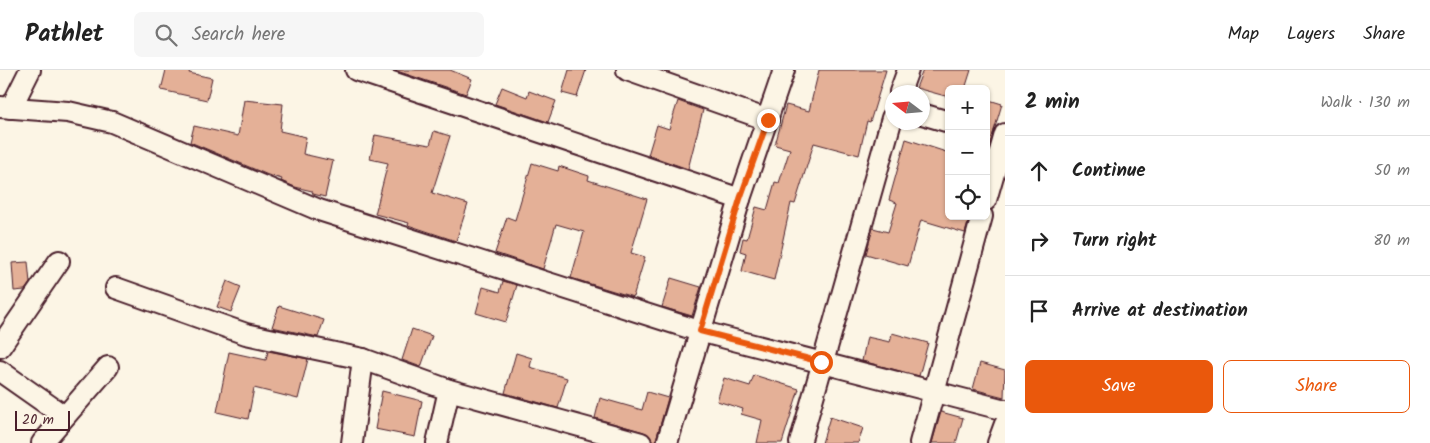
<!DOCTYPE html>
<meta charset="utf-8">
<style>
:root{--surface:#fff;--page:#f6f6f6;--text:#222;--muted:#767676;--line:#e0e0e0;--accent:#ea580c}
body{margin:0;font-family:Kalam,sans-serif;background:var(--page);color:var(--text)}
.controls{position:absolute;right:15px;top:15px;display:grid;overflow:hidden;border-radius:8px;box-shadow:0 1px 4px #0004}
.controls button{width:45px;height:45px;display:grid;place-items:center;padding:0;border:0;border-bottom:1px solid var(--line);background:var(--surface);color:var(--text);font:25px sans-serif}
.compass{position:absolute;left:885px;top:15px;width:45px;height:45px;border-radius:50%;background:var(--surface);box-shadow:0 1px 4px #0004;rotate:286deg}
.scale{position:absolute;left:15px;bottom:12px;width:55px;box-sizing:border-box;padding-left:5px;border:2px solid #4a1f2b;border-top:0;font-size:14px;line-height:18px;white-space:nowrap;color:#4a1f2b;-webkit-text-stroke:4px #fcf5e5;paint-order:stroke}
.stop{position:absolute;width:15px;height:15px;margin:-11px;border:4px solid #ea580c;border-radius:50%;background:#fff}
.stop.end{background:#ea580c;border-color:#fff;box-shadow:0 1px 5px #0008}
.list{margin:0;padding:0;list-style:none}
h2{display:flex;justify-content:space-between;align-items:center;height:65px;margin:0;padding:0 20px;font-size:21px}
h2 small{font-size:16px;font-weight:400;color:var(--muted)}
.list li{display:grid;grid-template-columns:32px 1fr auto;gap:15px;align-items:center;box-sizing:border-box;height:70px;padding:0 20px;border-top:1px solid var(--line)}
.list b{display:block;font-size:19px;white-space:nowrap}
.list em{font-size:16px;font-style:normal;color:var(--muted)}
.actions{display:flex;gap:10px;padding:15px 20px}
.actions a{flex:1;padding:11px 0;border:1px solid var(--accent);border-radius:8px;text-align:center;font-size:18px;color:var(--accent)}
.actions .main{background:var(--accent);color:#fff}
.icon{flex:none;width:28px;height:28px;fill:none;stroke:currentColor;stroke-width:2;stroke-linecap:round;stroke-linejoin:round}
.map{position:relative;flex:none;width:1005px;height:373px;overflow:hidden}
header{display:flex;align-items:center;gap:30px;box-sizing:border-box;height:70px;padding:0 25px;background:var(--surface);border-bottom:1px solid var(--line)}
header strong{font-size:24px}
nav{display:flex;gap:28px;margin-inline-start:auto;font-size:18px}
.search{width:350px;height:45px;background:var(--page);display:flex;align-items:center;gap:12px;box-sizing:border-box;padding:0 18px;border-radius:8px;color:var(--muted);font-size:19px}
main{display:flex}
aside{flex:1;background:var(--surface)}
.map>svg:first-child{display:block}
.building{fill:#e4b097;stroke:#4a1f2b}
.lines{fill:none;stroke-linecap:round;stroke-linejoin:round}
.street-casing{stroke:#4a1f2b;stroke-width:24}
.street{stroke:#fcf5e5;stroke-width:20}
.route{stroke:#ea580c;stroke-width:6}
</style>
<header>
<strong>Pathlet</strong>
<div class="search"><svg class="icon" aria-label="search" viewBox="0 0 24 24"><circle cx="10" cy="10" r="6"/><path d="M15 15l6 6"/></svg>Search here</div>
<nav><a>Map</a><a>Layers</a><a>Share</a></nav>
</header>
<main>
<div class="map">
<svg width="1005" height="373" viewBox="0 0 1005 373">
<rect width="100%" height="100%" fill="#fcf5e5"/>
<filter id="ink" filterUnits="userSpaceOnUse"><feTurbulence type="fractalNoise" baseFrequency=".02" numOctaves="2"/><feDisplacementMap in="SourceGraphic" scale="10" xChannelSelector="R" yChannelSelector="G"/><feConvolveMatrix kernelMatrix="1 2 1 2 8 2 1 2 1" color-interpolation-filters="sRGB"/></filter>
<g filter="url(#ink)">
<g class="building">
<polygon points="166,0 190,0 189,3 212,8 207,30 161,20"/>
<polygon points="394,0 450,0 472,9 466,24"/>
<polygon points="569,0 586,0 577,27 562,23"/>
<polygon points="819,0 886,0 870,52 867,51 859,85 814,73 795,134 791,133 774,210 742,201 746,183 740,181 743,168 747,169 756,137 767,140 775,112 779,113 790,79 775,75 786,35 809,41"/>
<polygon points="923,0 971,0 965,19 949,19 949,27 916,18"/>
<polygon points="502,17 527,27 529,21 556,31 548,52 495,34"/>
<polygon points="986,29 1002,34 990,74 986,73"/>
<polygon points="244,30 283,34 280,61 306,67 303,84 333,91 325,127 313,124 312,121 295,117 281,111 282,109 268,105 190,72 194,56 238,66"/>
<polygon points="678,31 703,40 688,99 648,85 657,55 669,59"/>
<polygon points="434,61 450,66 432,123 468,134 456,171 408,155 409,153 375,144 388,93 370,89 375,65 430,75"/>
<polygon points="906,69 949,83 949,146 970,146 965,163 921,150 908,196 866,184 873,158 888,162 897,133 889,130"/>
<polygon points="532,93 558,101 559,96 589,106 588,110 647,129 631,183 645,187 633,227 571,208 584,162 556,154 543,199 495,183 507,147 515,150"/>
<polygon points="28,192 30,213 25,220 14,221 12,193"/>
<polygon points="671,208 701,217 692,246 662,237"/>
<polygon points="227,211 241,217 231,242 217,237"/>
<polygon points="503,211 517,215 506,252 476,243 483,217 500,222"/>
<polygon points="279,236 324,250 318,267 272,257"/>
<polygon points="412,259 432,266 421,297 402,290"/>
<polygon points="892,263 928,273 919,306 862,291 867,267 890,272"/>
<polygon points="268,281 308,289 298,329 254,318 248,349 217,342 229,282 266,290"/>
<polygon points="516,283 532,288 530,297 567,308 558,338 505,323"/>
<polygon points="980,293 1005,300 1004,327 973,319"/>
<polygon points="754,305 799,319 782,373 757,373 762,350 741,344 743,339 717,331 724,308 750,316"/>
<polygon points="382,321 422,331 415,367 375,359"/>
<polygon points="647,322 668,328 655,373 644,362 595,348 600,328 642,340"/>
<polygon points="941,342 963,348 956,373 932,373"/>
<polygon points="830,347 863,358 858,373 822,373"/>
</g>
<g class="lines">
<defs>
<g id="street">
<polyline points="356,0 740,129"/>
<polyline points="627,0 768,50"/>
<polyline points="900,22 908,0"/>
<polyline points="0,37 68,42 112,52 319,140 699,261 1005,340"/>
<polyline points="11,38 30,0"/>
<polyline points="922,44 949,52"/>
<polyline points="986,130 1005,64"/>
<polyline points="116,218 246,264 363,289 449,320 641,373"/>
<polyline points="0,277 59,191"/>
<polyline points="0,301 64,346"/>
<polyline points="42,373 108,297"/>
<polyline points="352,373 363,289"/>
<polyline points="437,373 449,320"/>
<polyline points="667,373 740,129 784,0"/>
<polyline points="800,373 892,48"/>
<polyline points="920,373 982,146"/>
<polyline points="998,373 1005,354"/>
</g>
</defs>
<use href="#street" class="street-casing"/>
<use href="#street" class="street"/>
</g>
</g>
<g class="lines" filter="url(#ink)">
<polyline class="route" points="768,50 740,129 700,261 821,292"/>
</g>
</svg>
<div class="controls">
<button>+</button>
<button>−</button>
<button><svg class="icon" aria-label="locate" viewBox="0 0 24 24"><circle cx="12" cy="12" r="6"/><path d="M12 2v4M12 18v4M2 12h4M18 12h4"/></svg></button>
</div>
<svg class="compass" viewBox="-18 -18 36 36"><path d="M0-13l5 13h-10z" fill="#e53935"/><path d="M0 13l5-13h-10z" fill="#767676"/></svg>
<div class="scale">20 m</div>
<div class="stop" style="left:821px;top:292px"></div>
<div class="stop end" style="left:768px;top:50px"></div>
</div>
<aside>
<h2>2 min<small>Walk · 130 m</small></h2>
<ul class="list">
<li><svg class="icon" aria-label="ahead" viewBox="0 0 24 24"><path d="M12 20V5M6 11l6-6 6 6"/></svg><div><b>Continue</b></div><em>50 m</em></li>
<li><svg class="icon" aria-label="right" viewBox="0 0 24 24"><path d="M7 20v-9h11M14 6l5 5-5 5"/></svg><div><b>Turn right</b></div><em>80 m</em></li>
<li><svg class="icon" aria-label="arrive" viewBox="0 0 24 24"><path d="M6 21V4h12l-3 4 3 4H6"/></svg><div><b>Arrive at destination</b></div></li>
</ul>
<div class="actions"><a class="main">Save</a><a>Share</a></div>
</aside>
</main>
